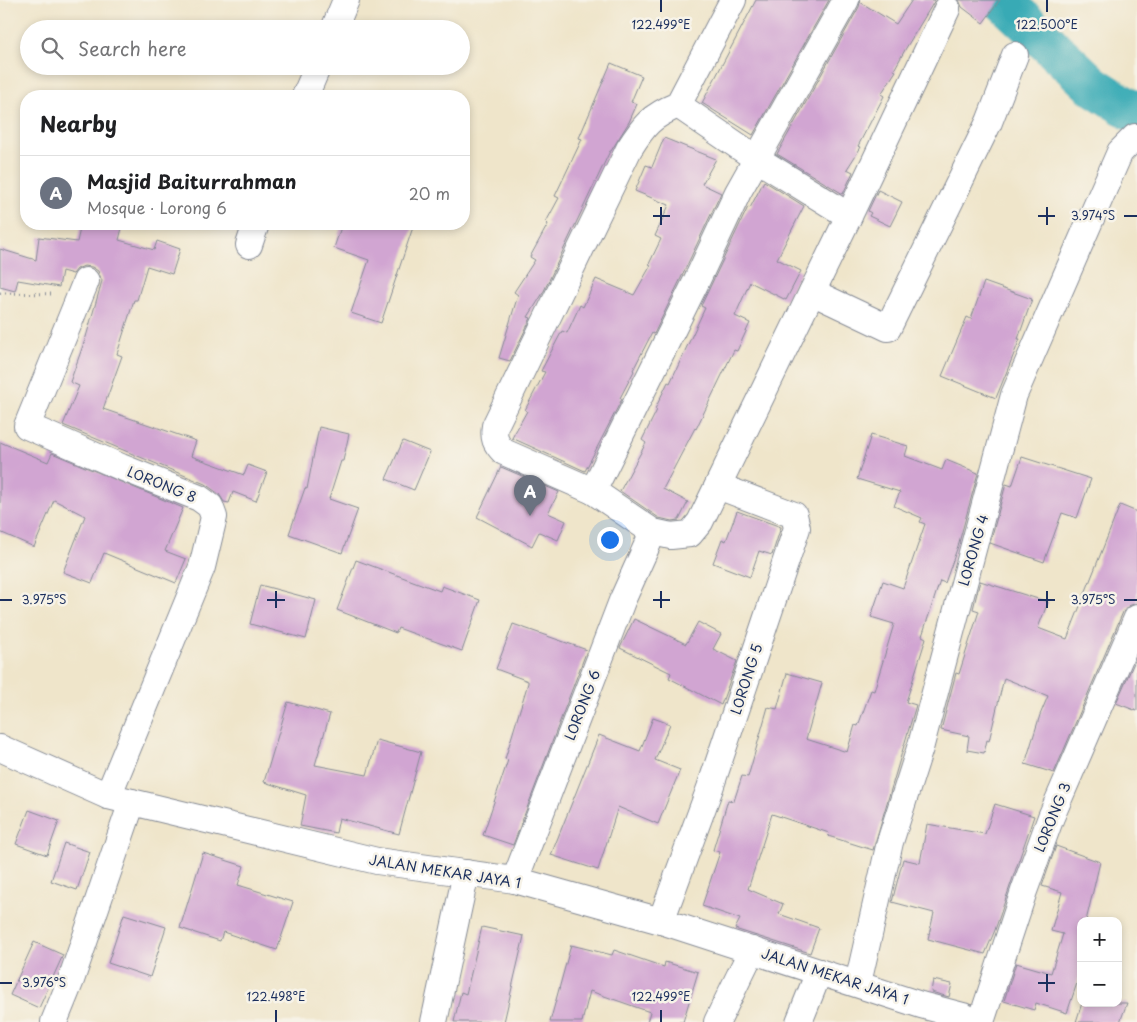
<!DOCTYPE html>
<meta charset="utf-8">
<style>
:root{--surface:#fff;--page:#f2f2f2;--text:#202124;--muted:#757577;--line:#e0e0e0;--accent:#1f6fb2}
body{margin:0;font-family:"Playpen Sans",sans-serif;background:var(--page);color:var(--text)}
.controls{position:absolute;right:15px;bottom:15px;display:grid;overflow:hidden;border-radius:10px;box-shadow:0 2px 8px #0003}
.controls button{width:45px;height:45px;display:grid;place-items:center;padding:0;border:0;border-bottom:1px solid var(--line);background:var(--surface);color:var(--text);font:25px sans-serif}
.you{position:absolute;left:609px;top:539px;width:18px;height:18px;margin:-12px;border:4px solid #fff;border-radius:50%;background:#1a73e8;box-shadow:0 0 0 8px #1a73e833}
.badge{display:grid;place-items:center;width:32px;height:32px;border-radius:50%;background:var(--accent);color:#fff;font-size:16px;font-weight:700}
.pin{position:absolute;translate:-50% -41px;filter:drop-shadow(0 1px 2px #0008)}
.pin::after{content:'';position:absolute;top:26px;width:18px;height:15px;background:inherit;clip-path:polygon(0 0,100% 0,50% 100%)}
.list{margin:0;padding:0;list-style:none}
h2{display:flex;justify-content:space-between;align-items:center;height:65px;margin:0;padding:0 20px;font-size:21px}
h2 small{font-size:16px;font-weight:400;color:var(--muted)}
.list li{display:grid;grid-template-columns:32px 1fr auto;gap:15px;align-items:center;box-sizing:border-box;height:75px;padding:0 20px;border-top:1px solid var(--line)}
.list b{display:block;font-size:19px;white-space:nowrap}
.list p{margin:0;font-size:16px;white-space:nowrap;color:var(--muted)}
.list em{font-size:16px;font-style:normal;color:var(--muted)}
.icon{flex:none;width:28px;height:28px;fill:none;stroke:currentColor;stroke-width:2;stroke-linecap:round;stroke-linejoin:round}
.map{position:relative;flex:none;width:1137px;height:1022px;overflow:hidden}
.search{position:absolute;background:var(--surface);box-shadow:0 2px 8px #0003;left:20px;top:20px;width:450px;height:55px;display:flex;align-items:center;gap:12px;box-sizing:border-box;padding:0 18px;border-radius:28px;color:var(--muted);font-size:19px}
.panel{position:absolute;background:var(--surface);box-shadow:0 2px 8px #0003;left:20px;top:90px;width:450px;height:140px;border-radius:20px}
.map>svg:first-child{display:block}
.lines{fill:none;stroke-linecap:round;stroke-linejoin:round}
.river{stroke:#39aab5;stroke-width:41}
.building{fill:#d1a5d2}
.minor-casing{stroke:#858a94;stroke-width:28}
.path{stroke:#858a94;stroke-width:3;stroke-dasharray:1 4;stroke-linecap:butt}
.minor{stroke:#fff;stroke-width:26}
.ticks{fill:none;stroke:#1b2f5e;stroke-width:2}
.labels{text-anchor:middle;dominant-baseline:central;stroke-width:5;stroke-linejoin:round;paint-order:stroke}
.street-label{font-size:14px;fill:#1b2f5e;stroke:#f7f3e8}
.ticks-label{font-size:12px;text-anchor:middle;fill:#1b2f5e;stroke:#f7f3e8;stroke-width:5;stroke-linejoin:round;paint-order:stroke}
</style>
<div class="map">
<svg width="1137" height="1022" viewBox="0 0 1137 1022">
<rect width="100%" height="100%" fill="#f7f3e8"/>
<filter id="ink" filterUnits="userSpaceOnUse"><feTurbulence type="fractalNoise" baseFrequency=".02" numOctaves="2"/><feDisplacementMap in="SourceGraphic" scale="10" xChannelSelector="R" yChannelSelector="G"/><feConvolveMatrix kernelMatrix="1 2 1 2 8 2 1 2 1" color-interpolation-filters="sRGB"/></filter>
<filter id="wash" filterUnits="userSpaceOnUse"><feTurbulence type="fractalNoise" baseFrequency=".0096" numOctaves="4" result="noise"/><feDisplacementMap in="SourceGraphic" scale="20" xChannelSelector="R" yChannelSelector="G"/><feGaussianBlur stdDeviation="1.12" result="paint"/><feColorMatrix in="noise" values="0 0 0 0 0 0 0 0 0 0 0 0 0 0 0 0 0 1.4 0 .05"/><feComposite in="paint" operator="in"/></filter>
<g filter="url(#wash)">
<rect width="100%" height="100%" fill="#efe5ca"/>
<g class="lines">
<polyline class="river" points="1002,0 1092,85 1137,114"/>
</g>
<g id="blocks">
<g class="building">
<polygon points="756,0 829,0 753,135 702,103"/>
<polygon points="912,0 935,0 906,48 894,70 896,71 881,94 884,96 858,146 861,147 847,169 853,172 843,194 777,154 859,7 860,2 896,24"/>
<polygon points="959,0 1000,0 983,23 962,7"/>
<polygon points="611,63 642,76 631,102 637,104 629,122 611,151 610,151 543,293 528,317 531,318 510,361 499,358 518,295 514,292 535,260 530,257 548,224 546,222 559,198 555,196 582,139 579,138"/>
<polygon points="664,138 716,159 702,184 721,193 682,276 654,334 652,333 633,370 634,371 620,398 622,399 585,471 512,438 527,411 525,410 545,372 541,371 562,331 567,333 580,305 583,307 596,279 634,295 651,265 649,264 661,239 655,236 669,205 635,191 646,165 652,167"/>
<polygon points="764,181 804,206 777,259 801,271 786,300 750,282 735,316 750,323 737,351 734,350 696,429 695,428 663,489 688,502 679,520 672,521 659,518 620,491 646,443 642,440 657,410 655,409 668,382 670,383 705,308 701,306 748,207 750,208"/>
<polygon points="878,190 902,202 890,226 869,216 871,213 868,211"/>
<polygon points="81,224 123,224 119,240 154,250 157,241 180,249 172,274 147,266 137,300 134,300 117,354 122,356 103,409 196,441 191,456 244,475 248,465 267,472 256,501 233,492 229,503 224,502 219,494 205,484 63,425 79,386 70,382 86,337 102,281 98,271 92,267 84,266 77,269 73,274 62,271 59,287 18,280 15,291 0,287 0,249 36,260 39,237 77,242"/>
<polygon points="342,224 414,224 381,323 351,313 369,260 334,248"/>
<polygon points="984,282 1032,299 1018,339 1020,339 996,398 942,376 967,317 971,319"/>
<polygon points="319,427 349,434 343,461 341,461 329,499 358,509 342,553 289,534 305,488 307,489"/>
<polygon points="871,435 908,446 905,456 942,470 946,460 978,473 958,546 945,583 940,581 922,636 926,638 906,702 916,705 873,850 828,836 829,833 772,814 748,889 783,904 779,914 819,928 810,953 735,929 740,919 702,906 720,852 713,850 728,800 734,801 742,776 748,777 768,707 777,709 787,673 822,683 806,739 847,752 855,725 858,726 871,690 874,691 894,624 871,617 883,581 903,588 925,524 920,522 922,518 894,506 900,492 857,479"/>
<polygon points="403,441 430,452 414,490 386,479"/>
<polygon points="0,442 48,462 52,453 183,508 165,551 186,559 176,583 104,553 92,583 63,572 85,516 54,500 34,547 0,532"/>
<polygon points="1022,457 1091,479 1077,518 1062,513 1044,562 990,543 1006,484 1012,486"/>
<polygon points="501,467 559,492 548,513 566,521 558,540 539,532 532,546 477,517"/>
<polygon points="1120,505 1137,512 1137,603 1128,606 1123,612 1054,773 1025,764 1040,715 1048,696 1004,678 989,741 987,740 984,753 967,750 969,736 941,730 956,673 959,674 979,611 973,609 980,581 1048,602 1038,628 1067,639"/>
<polygon points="737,511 781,527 772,555 759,551 750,577 713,563 722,539 726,541"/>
<polygon points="356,560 440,591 442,586 480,600 462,651 398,628 396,633 337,610"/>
<polygon points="260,585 316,600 306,639 250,624"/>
<polygon points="634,619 686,644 698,622 721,634 713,649 737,661 721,705 669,678 671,673 620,648"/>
<polygon points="513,624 587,650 513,845 483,835 508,760 505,759 528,683 528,681 496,669"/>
<polygon points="1137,656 1137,711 1116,703"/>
<polygon points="288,702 330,714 315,765 367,775 377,740 421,752 399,834 339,818 336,833 300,826 306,795 264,782"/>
<polygon points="653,718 670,724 655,760 680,770 658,824 618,807 598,870 551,855 599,735 640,751"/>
<polygon points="995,804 1034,816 995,930 985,954 928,939 934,913 892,902 903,859 920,863 927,824 985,834"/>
<polygon points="29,810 59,821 47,855 16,844"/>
<polygon points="64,843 90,852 77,890 51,881"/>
<polygon points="1056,846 1100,862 1086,921 1081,921 1081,971 1067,1013 1036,1003 1034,1010 1004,1001 1016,963 1051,973 1063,934 1051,931 1062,892 1042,886"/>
<polygon points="203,853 244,866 238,885 293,902 277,950 223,932 220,941 180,928"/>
<polygon points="124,914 166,927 150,977 108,963"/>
<polygon points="482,927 524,936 504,1022 454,1022 461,992 466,994"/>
<polygon points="34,942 63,955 39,1008 10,995"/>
<polygon points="571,945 612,955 614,950 664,967 665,962 698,972 683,1022 647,1022 650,1012 590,991 582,1022 550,1022"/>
<polygon points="933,980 952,984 949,997 931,992"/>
<polygon points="1082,1003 1127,1003 1120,1022 1076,1022"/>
</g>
</g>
</g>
<g filter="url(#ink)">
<use href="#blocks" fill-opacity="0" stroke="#858a94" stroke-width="1"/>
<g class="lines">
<defs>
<g id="minor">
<path d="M733 0 678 105C651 116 644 125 629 149L495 426C493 438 495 443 504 452L593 491 653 532 671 536 690 534 700 522 849 216 947 9"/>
<polyline points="334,29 346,0"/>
<polyline points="305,96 318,66"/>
<polyline points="678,105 757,159 849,216"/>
<polyline points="249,245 256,224"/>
<polyline points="86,281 27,426 121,467 199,498 210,506 214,517 202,567 108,796"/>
<polyline points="812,292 888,328 989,122 1015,55"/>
<polyline points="593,491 696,282 738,192 846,0"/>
<polyline points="0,748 108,796 132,802 377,861 515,880 661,921 921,1005 963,1016 976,1022"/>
<polyline points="515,880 622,601 653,532"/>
<polyline points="661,921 710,788 797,528 794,515 718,486"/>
<polyline points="858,983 890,842 921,745 1014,395 1120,152 1135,137 1137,137"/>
<polyline points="54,1022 71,980 132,802"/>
<polyline points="434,1022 466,873"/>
<polyline points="717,1022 752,950"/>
<polyline points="799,1022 819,972"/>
<polyline points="981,1022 1024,891 1051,817 1137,618"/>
</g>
</defs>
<use href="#minor" class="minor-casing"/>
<polyline class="path" points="0,293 54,294"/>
<use href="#minor" class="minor"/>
</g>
</g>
<path class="ticks" d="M661 0V12M1047 0V12M661 207V225M1047 207V225M653 216H670M1038 216H1055M1124 216H1137M276 591V608M661 591V608M1047 591V608M0 600H12M267 600H285M653 600H670M1038 600H1055M1124 600H1137M1047 974V992M0 983H12M1038 983H1055M276 1010V1022M661 1010V1022"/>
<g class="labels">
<g class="street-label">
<text transform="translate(162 484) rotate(22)">LORONG 8</text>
<text transform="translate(973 550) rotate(-74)">LORONG 4</text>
<text transform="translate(746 679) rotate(-72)">LORONG 5</text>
<text transform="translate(582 705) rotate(-69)">LORONG 6</text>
<text transform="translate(1052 817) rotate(-68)">LORONG 3</text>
<text transform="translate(445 871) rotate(9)">JALAN MEKAR JAYA 1</text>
<text transform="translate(835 976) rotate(18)">JALAN MEKAR JAYA 1</text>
</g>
</g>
<g class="ticks-label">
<text x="661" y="29">122.499°E</text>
<text x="1047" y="29">122.500°E</text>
<text x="1093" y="220">3.974°S</text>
<text x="44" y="604">3.975°S</text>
<text x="1093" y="604">3.975°S</text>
<text x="44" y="987">3.976°S</text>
<text x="276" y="1001">122.498°E</text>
<text x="661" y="1001">122.499°E</text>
</g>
</svg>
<div class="controls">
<button>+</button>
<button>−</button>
</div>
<div class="you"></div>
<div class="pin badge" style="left:530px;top:516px;background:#6b7280">A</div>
<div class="search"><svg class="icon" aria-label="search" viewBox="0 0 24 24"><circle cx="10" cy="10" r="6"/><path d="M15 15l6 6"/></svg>Search here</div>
<section class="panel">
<h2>Nearby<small></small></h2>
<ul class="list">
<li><span class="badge" style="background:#6b7280">A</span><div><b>Masjid Baiturrahman</b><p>Mosque · Lorong 6</p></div><em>20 m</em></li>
</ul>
</section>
</div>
